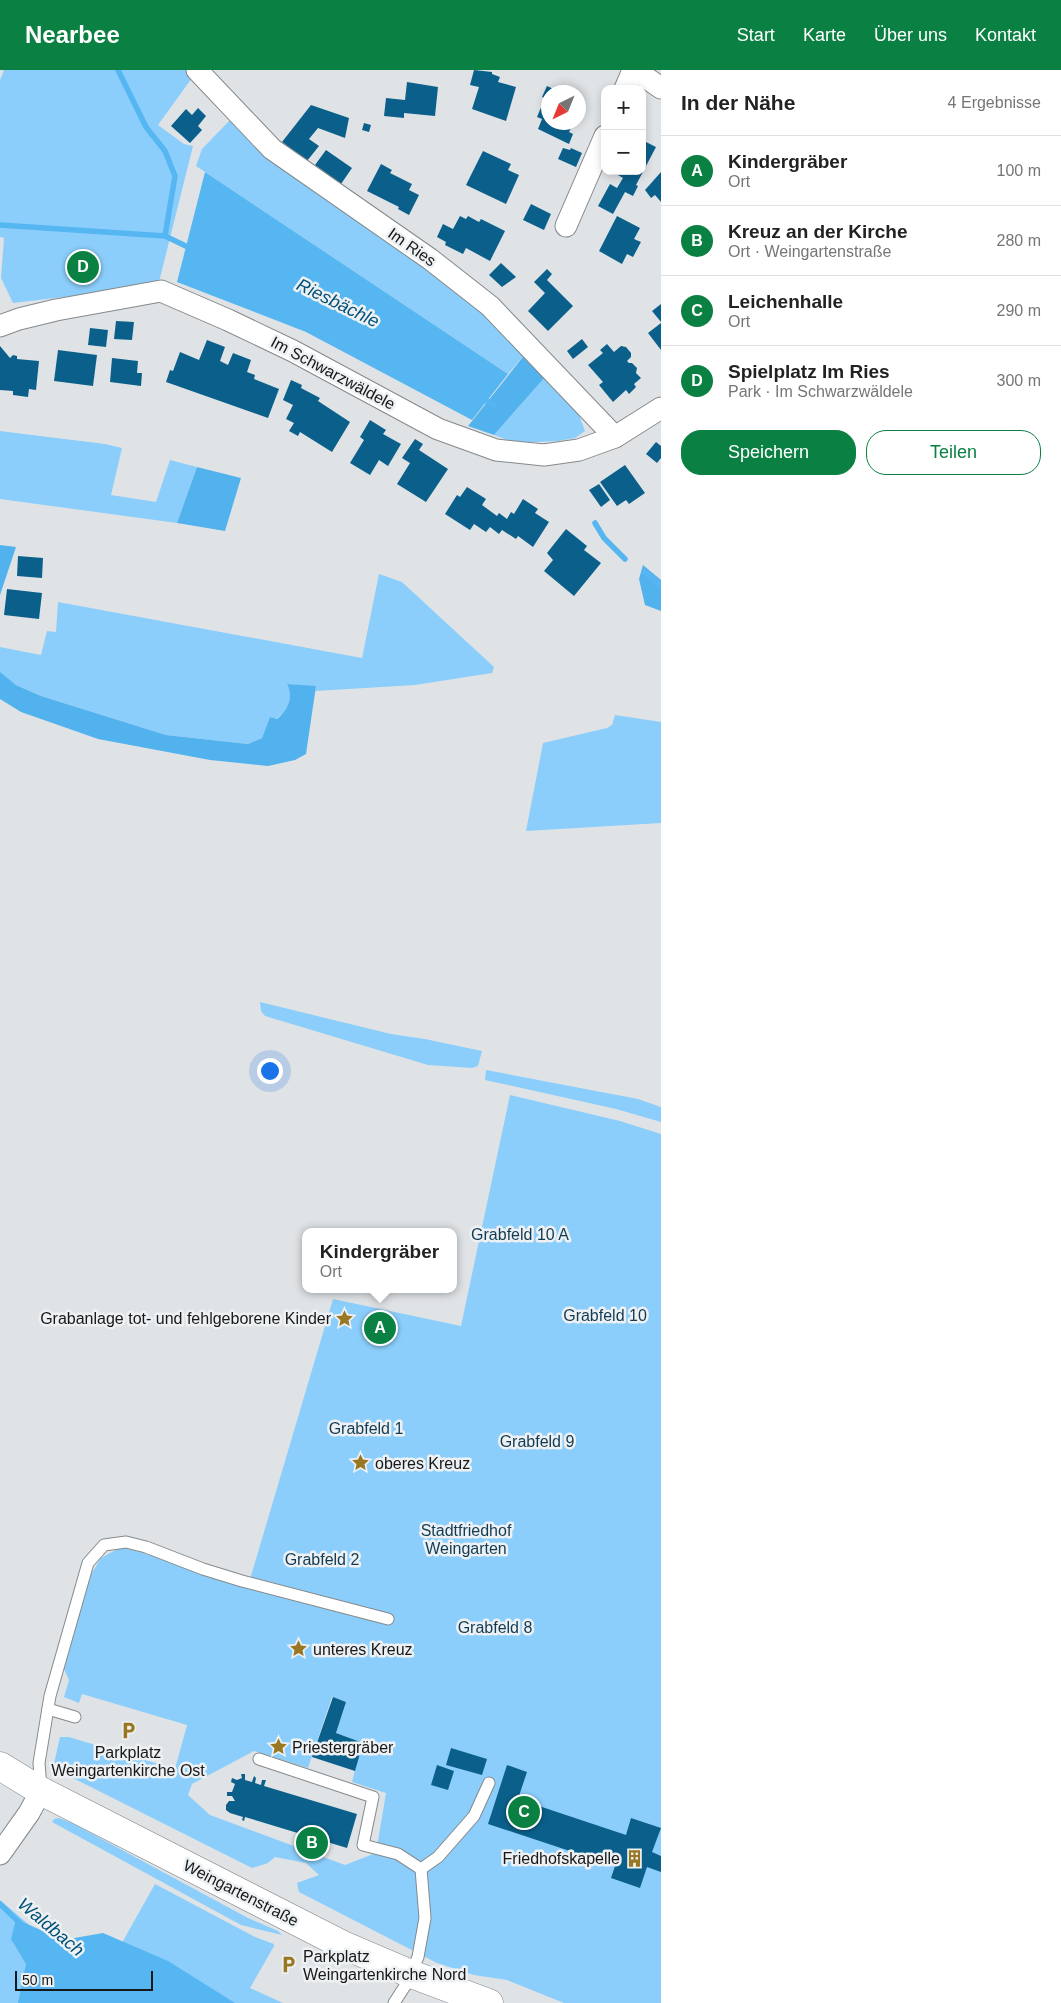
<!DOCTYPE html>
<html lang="de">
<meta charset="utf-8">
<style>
:root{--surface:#fff;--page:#f2f2f2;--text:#222;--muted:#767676;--line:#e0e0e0;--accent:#0b8043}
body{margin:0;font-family:Arial,sans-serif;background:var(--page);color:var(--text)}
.controls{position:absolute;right:15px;top:15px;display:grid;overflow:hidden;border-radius:10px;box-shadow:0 2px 8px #0003}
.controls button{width:45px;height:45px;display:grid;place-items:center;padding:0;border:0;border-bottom:1px solid var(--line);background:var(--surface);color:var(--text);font:25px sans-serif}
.compass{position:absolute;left:541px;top:15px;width:45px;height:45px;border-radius:50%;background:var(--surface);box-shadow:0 2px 8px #0003;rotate:223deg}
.scale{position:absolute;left:15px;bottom:12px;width:138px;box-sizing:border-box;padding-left:5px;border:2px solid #171819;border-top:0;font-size:14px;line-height:18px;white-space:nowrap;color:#171819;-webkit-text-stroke:4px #edf1f3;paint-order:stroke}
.you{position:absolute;left:269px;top:1000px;width:18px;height:18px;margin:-12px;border:4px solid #fff;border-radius:50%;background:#1a73e8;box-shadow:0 0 0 8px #1a73e833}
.badge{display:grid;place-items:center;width:32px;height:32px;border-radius:50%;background:var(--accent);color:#fff;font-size:16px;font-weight:700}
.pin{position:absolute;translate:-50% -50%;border:2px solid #fff;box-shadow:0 1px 5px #0006}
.popup{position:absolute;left:302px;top:1158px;width:155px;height:65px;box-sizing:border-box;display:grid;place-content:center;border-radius:10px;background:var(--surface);filter:drop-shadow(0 1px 4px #0005);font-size:16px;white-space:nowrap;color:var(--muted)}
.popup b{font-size:19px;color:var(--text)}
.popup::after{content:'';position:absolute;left:50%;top:100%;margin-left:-10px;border:10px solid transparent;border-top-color:var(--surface)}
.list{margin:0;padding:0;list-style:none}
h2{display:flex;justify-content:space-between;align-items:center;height:65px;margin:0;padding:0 20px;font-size:21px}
h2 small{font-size:16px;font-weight:400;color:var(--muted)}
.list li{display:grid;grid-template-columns:32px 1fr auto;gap:15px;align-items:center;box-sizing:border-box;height:70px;padding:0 20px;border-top:1px solid var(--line)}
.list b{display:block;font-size:19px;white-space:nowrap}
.list p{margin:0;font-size:16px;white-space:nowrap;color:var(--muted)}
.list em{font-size:16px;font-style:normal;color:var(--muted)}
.actions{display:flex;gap:10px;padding:15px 20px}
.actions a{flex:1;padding:11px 0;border:1px solid var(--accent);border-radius:20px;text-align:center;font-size:18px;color:var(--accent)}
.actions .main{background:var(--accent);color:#fff}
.map{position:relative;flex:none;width:661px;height:1933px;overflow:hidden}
header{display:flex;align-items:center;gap:30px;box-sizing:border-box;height:70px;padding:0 25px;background:var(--accent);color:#fff}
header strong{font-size:24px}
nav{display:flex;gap:28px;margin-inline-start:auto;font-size:18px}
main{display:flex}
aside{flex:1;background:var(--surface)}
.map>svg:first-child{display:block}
.green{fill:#8bcefb;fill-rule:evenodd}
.forest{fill:#52b2ee}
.water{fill:#56b6f2}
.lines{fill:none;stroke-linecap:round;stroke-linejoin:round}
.stream{stroke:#56b6f2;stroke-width:5.5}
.building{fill:#0b608b}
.service-casing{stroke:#85898b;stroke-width:13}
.minor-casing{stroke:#85898b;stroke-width:23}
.tertiary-casing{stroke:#85898b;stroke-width:29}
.service{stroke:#fff;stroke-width:11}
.minor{stroke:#fff;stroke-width:21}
.tertiary{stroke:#fff;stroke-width:28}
.labels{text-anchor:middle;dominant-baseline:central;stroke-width:5;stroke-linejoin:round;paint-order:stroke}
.street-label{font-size:16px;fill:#171819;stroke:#edf1f3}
.park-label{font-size:16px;fill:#123b53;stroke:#edf1f3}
.poi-label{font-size:16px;fill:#171819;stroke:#edf1f3;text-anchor:start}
.water-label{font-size:18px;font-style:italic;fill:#005077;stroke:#edf1f3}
</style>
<header>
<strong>Nearbee</strong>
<nav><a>Start</a><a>Karte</a><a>Über uns</a><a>Kontakt</a></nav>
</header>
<main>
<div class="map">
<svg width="661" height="1933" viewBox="0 0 661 1933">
<rect width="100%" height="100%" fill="#e0e3e6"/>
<g class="green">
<polygon points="4,0 186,0 192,8 158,55 184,74 193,76 158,216 13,233 1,208 4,168 0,167 0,10"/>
<polygon points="230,50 263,86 431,200 523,279 526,283 508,304 196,96 202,79"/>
<polygon points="546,306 578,342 585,361 575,368 558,371 515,373 494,365"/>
<polygon points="0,361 105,374 122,378 111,425 156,432 170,390 197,397 177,453 0,429"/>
<path d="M379 504 402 512 494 597 492 603 415 615 315 621 316 617 287 614C295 628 288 640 276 649L270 647 262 668 248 674 166 665 41 626 16 615 0 603V577L41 585 47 561 56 562 58 532 362 588Z"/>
<polygon points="615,645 661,652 661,753 526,761 543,673 607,658 612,655"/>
<polygon points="260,932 391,964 425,969 482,981 478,996 472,998 428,995 265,946 261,941"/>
<polygon points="486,1000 638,1029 661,1037 661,1052 616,1039 485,1010"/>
<path d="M510 1025 620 1051 661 1064V1933H564L507 1910 474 1905 437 1893 299 1822 297 1813 319 1805 306 1793 275 1787 268 1793 252 1798 53 1698 60 1667H69L175 1699 187 1655 82 1624 79 1633 64 1627 69 1610 64 1599 90 1506 101 1488 121 1477 161 1488 248 1516 333 1229 461 1256ZM332 1627 346 1632 336 1663 362 1673 352 1712 386 1723 376 1783 345 1795 210 1745 188 1725 192 1714 254 1681 308 1698Z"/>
<polygon points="59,1748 72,1753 248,1848 278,1861 282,1865 241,1855 52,1752 54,1749"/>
<polygon points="155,1814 255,1867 274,1874 274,1876 250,1918 283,1933 0,1933 0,1830 74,1893 101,1910"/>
</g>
<g class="forest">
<polygon points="526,283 546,306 494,365 468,356"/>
<polygon points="197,397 241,408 225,461 177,453"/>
<polygon points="0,475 16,477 0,525"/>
<polygon points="643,495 661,510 661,541 645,535 639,509"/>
<path d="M0 602 16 615 41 626 166 665 248 674 262 668 270 647 277 649C288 639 294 628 287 614L316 616 306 684 295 690 268 696 210 690 98 669 21 642 0 629Z"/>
</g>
<g class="water">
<polygon points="205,102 508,304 472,350 306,262 177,212"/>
<polygon points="16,1849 63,1870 103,1863 168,1891 235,1933 18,1933 26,1894 11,1869"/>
</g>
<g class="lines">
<g class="stream">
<polyline points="118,0 146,57 165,81 175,106 165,166"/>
<polyline points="0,155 165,166 192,179"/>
<polyline points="480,327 494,335"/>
<polyline points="595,453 604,468 625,489"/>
<polyline points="644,502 661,515"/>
<polyline points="0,1834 20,1853"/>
</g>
</g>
<g class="building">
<polygon points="474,0 492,2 492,4 500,7 498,12 516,17 506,51 472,39 479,17 470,15"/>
<polygon points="407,12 438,17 435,46 404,43 404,48 384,46 386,28 405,30"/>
<polygon points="547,16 560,22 548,22 548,52 574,52 569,62 573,64 569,74 538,59 542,49 537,47 545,28 542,27"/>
<polygon points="311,35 349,48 345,68 318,58 309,69 319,76 307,91 282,72"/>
<polygon points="198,38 206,46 198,56 202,60 190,73 171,56 186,39 192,45"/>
<polygon points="364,53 371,55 369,62 362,60"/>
<polygon points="642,70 656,77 636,115 638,116 633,126 625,122 613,144 598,136 610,114 617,118 623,108 611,101 642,101"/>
<polygon points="563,78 570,80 571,78 582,83 576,97 558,89"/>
<polygon points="326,80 352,98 341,114 315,95"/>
<polygon points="483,81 511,94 508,100 519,105 506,134 466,115"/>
<polygon points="381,94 392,100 390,103 412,114 409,120 419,125 409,145 398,139 399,137 367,121"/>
<polygon points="661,102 661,132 655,125 651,128 645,120"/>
<polygon points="531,134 551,144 544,160 523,150"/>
<polygon points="460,146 466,149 468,146 479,152 481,149 505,161 490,191 466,178 463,184 445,175 446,172 437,167 443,154 453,159"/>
<polygon points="617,146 640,158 634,169 641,172 633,187 627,184 622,194 599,181"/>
<polygon points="501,193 516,207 502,217 489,205"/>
<polygon points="547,199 552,204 547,210 573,236 548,261 528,241 545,223 534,212"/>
<polygon points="661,234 661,252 652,241"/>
<polygon points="116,251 134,252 132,270 114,269"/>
<polygon points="661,253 661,280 648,263"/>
<polygon points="90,258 108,260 106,277 88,275"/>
<polygon points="582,269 588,277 573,289 567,281"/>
<polygon points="207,270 225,277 220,291 228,295 233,283 251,290 247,302 255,305 254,309 279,319 268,348 166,312 170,300 173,301 180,282 199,290"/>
<polygon points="607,274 614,282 621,276 626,277 631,283 631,287 627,291 629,293 632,293 637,298 636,303 641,308 634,314 636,317 629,324 626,320 613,332 599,315 603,312 588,295 603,283 600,280"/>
<polygon points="0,276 10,288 13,285 17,286 17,289 39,291 36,320 29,319 28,327 13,325 13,321 0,320"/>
<polygon points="58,280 97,285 93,316 54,311"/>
<polygon points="112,288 138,291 137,303 142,303 141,316 110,312"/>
<polygon points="291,310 302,315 301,318 320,328 318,331 350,352 332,382 300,362 298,366 289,361 294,353 286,349 293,335 283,330"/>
<polygon points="370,350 386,360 383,364 401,374 388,396 379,390 370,405 350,393 364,370 360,367"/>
<polygon points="415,369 423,374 419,380 448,399 426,432 397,414 410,393 402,388"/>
<polygon points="656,372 661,376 661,388 657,393 646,384"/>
<polygon points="625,395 645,423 629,434 626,430 617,436 600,412"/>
<polygon points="599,414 610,430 601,437 589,420"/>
<polygon points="467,417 486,429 482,435 497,446 499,443 507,449 511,442 514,444 523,429 538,439 535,443 549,452 533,477 518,466 516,469 502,460 499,464 490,457 486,462 474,454 470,460 445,444 457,425 460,427"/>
<polygon points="566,459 587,476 584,480 601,493 574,526 544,501 553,490 547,483"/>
<polygon points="18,486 43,488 42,508 17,506"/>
<polygon points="7,519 42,523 39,549 4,545"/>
<polygon points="333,1627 346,1632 336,1663 363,1673 355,1701 312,1687"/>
<polygon points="451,1678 487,1689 482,1705 446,1695"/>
<polygon points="437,1695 454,1701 448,1720 431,1715"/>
<polygon points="507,1695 527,1702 518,1729 626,1765 631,1748 661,1758 652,1782 661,1786 661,1802 647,1797 640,1818 611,1808 615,1796 488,1754"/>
<polygon points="241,1704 245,1704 245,1710 252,1712 254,1706 256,1708 255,1713 261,1715 262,1710 266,1710 264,1716 357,1744 347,1778 245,1747 244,1751 242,1750 243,1747 230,1743 226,1740 226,1735 229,1731 235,1731 232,1726 227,1726 227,1722 232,1722 235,1714 231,1712 232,1708 237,1710 242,1708"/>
</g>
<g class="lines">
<defs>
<g id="service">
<polyline points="48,1639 75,1647"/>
<polyline points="259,1689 373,1727 363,1775 398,1784 421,1799"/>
<polyline points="41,1718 39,1693 50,1626 88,1493 104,1475 126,1472 146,1477 203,1499 242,1511 388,1549"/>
<polyline points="421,1799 438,1787 474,1746 489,1713"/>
<polyline points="394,1933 405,1916 418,1887 425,1848 421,1799"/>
</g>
<g id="minor">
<polyline points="197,0 272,79 430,189 490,236 615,367"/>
<polyline points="635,0 661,18"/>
<polyline points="625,19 633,0"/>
<polyline points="566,156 605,66"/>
<polyline points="0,256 19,249 56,240 161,221 228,250 293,281 438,359 496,380 544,385 579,380 615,367 661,338"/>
<polyline points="0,1784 29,1743 41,1721"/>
</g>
<polyline id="tertiary" points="0,1696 41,1721 341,1874 411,1904 489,1933"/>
</defs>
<use href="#service" class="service-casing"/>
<use href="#minor" class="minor-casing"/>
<use href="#tertiary" class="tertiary-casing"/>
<use href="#service" class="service"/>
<use href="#minor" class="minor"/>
<use href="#tertiary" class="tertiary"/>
</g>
<defs>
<symbol id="sight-bare" viewBox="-9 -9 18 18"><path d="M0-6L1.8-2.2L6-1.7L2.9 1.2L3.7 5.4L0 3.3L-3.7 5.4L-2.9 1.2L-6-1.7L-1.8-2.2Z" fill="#9a7722" stroke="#edf1f3" stroke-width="2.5" paint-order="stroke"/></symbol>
<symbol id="parking-bare" viewBox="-9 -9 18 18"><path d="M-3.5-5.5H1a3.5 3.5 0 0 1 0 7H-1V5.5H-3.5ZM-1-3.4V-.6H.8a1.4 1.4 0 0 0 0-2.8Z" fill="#9a7722" stroke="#edf1f3" stroke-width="2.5" paint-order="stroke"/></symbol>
<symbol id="building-bare" viewBox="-9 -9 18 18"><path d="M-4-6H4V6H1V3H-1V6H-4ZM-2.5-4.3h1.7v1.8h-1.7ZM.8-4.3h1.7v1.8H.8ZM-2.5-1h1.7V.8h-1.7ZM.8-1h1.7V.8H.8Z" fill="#9a7722" stroke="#edf1f3" stroke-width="2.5" paint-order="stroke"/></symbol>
</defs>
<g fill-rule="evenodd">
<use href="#sight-bare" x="332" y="1236" width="25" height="25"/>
<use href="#sight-bare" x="348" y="1380" width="25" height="25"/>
<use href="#sight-bare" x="286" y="1566" width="25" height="25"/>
<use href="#parking-bare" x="116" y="1648" width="25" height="25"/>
<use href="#sight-bare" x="266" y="1664" width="25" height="25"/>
<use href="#building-bare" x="622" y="1776" width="25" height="25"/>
<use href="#parking-bare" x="276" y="1882" width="25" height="25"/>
</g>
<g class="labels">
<g class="street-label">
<text transform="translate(412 177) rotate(35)">Im Ries</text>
<text transform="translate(333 303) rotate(28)">Im Schwarzwäldele</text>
<text transform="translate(241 1823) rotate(27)">Weingartenstraße</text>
</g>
<g class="park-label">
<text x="520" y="1164">Grabfeld 10 A</text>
<text x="605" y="1245">Grabfeld 10</text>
<text x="366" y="1358">Grabfeld 1</text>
<text x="537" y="1371">Grabfeld 9</text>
<text x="466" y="1460">Stadtfriedhof<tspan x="466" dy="18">Weingarten</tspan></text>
<text x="322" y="1489">Grabfeld 2</text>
<text x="495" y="1557">Grabfeld 8</text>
</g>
<g class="poi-label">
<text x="331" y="1248" text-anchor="end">Grabanlage tot- und fehlgeborene Kinder</text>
<text x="375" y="1393">oberes Kreuz</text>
<text x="313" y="1579">unteres Kreuz</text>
<text x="292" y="1677">Priestergräber</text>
<text x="128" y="1682" text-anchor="middle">Parkplatz<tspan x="128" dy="18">Weingartenkirche Ost</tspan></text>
<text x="620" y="1788" text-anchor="end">Friedhofskapelle</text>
<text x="303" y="1886">Parkplatz<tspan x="303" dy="18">Weingartenkirche Nord</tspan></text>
</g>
<g class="water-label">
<text transform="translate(338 233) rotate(26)">Riesbächle</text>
<text transform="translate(51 1857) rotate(40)">Waldbach</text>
</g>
</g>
</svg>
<div class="controls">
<button>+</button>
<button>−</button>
</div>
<svg class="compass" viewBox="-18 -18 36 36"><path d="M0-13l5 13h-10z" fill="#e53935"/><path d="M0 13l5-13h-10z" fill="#767676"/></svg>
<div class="scale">50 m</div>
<div class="you"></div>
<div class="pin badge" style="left:380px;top:1258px">A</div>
<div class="popup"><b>Kindergräber</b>Ort</div>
<div class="pin badge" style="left:312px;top:1773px">B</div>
<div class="pin badge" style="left:524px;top:1742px">C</div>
<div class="pin badge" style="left:83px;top:197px">D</div>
</div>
<aside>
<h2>In der Nähe<small>4 Ergebnisse</small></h2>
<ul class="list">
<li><span class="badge">A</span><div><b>Kindergräber</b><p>Ort</p></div><em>100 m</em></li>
<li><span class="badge">B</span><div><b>Kreuz an der Kirche</b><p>Ort · Weingartenstraße</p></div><em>280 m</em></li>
<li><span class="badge">C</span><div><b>Leichenhalle</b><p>Ort</p></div><em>290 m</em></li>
<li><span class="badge">D</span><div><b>Spielplatz Im Ries</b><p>Park · Im Schwarzwäldele</p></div><em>300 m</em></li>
</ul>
<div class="actions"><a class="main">Speichern</a><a>Teilen</a></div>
</aside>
</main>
